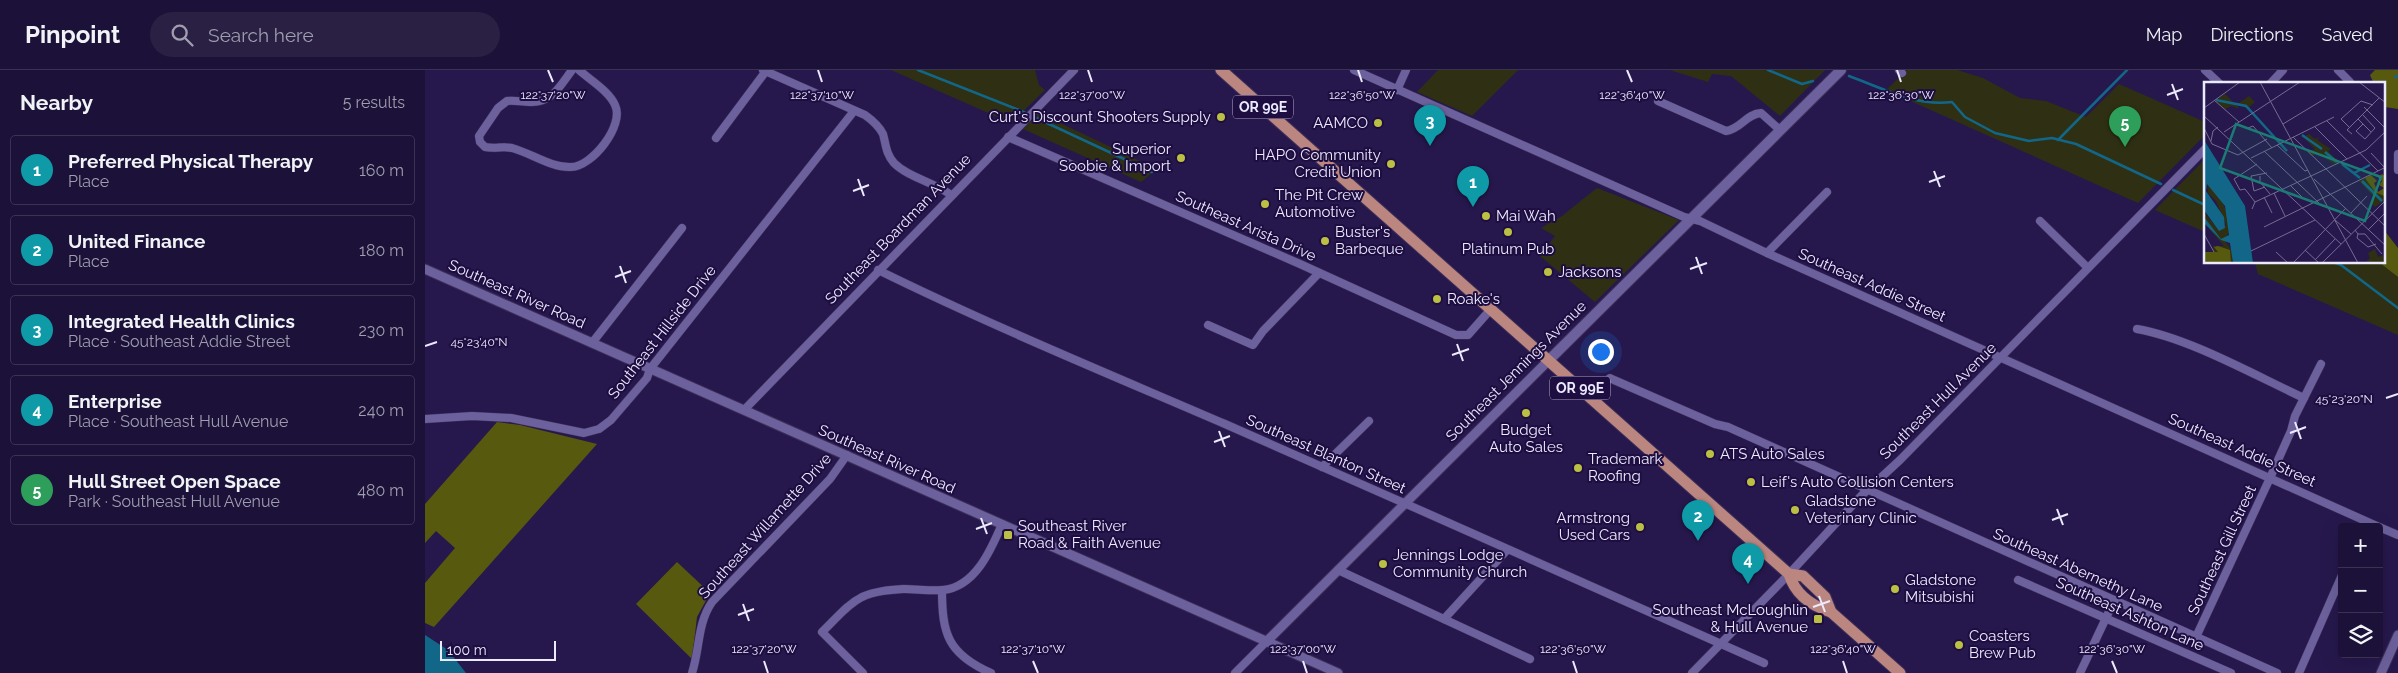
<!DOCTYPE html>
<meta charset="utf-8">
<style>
:root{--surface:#1c1239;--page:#292044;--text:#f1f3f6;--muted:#a09eae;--line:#3a3253;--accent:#bbc044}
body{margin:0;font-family:Raleway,sans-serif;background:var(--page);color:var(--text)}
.controls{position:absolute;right:15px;bottom:15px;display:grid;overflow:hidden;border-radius:5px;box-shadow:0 5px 20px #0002}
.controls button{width:45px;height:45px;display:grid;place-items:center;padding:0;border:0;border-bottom:1px solid var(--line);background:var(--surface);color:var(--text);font:25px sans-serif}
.scale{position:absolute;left:15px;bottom:12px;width:116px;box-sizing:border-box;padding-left:5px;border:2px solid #eceafe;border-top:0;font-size:14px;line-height:18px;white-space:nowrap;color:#eceafe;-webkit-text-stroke:4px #1d0d41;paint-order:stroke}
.you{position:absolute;left:1175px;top:281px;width:18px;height:18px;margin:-12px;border:4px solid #fff;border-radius:50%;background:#1a73e8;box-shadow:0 0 0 8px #1a73e833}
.badge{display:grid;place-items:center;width:32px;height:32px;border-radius:50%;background:var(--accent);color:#fff;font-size:16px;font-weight:700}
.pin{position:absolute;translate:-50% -41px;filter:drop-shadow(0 1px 2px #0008)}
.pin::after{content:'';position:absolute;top:26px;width:18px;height:15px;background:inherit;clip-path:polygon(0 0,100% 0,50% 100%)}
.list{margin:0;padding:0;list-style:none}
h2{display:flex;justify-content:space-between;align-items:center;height:65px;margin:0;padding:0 20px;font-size:21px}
h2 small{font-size:16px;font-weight:400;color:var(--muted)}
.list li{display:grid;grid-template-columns:32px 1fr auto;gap:15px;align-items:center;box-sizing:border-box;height:70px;margin:0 10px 10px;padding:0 10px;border:1px solid var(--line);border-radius:5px}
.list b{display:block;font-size:19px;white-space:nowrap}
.list p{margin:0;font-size:16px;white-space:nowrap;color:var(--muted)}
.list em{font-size:16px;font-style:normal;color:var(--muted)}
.icon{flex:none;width:28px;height:28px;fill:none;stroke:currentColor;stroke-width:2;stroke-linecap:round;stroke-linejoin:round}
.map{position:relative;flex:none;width:1973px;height:603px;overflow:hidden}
header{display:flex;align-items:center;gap:30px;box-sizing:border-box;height:70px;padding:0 25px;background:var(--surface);border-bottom:1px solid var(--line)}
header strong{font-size:24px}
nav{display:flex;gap:28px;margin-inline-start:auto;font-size:18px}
.search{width:350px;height:45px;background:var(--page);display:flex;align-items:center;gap:12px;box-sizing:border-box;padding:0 18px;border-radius:28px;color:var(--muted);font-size:19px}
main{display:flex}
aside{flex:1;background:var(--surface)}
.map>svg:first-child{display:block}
.green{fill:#2f3013}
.forest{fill:#57590e}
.water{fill:#126789}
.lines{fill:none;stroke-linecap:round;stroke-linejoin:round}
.stream{stroke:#126789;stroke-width:2.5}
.minor-casing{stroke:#3d2f59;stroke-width:9}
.tertiary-casing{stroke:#3d2f59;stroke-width:11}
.secondary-casing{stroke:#3d2f59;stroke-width:12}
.primary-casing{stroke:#3d2f59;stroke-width:13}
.minor{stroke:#6c619c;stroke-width:8}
.tertiary{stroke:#6c619c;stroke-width:9}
.secondary{stroke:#6c619c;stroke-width:10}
.primary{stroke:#bb8680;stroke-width:11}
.ticks{fill:none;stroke:#eceafe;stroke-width:2}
.poi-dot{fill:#bbc044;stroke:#1d0d41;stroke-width:2}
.labels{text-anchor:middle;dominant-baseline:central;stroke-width:4;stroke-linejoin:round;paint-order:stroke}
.shield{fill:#1d0d41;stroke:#aea8c5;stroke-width:1}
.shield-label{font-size:14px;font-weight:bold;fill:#eceafe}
.poi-label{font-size:15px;fill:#eceafe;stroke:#1d0d41;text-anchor:start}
.street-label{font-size:15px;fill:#eceafe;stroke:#1d0d41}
.inset-river{fill:none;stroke:#126789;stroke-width:2.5}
.inset-road{fill:none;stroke:#756c93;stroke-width:1}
.view{fill:#1a7c75;fill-opacity:0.15;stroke:#1a7c75;stroke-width:2.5}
.inset-edge{fill:none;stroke:#eceafe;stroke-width:2.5}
.ticks-label{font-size:12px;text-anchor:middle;fill:#eceafe;stroke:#1d0d41;stroke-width:4;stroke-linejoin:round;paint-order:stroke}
</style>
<header>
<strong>Pinpoint</strong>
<div class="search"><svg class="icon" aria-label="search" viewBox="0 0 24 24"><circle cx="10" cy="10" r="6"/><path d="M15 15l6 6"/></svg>Search here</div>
<nav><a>Map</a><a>Directions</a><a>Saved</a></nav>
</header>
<main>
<aside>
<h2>Nearby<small>5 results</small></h2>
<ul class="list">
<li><span class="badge" style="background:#0f9aa8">1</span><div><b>Preferred Physical Therapy</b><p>Place</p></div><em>160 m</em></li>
<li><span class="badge" style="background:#0f9aa8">2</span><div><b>United Finance</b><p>Place</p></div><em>180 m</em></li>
<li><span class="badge" style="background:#0f9aa8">3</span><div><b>Integrated Health Clinics</b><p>Place · Southeast Addie Street</p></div><em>230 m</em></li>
<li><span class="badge" style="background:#0f9aa8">4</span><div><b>Enterprise</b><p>Place · Southeast Hull Avenue</p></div><em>240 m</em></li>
<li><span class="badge" style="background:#2e9e5b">5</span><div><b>Hull Street Open Space</b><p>Park · Southeast Hull Avenue</p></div><em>480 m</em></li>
</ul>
</aside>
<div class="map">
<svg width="1973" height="603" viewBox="0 0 1973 603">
<rect width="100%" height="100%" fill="#26184c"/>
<g class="green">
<polygon points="466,0 610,0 614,15 620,20 586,53"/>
<polygon points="1013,0 1093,0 1047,46 992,22"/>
<polygon points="1245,0 1400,0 1355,46 1306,6 1287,4 1283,12"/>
<polygon points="1482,0 1532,0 1558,8 1595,28 1621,31 1661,47 1694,14 1780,52 1780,65 1713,133 1461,20"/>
<polygon points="614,43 732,99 716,112 598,59"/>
<polygon points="1780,89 1780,162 1730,140"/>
<polygon points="1172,118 1254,150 1170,232 1115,186 1130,166 1116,158 1137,146"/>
<polygon points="1830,193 1955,193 1973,207 1973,265 1833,204"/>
</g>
<g class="forest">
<polygon points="1950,0 1973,0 1973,39 1960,37 1959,14 1949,14 1945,5"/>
<polygon points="1959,160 1973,178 1973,207 1955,193 1959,192"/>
<polygon points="72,352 95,355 172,374 9,557 0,553 0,513 30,478 11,461 0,473 0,434"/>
<polygon points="252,492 285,523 272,547 267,589 211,534"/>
</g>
<polygon class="water" points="0,565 23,580 41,603 0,603"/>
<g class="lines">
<g class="stream">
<polyline points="493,0 594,40 727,102"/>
<polyline points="1343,0 1377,14 1388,11"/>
<path d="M1424 6C1457 18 1492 37 1527 32L1540 47 1570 63 1604 71 1627 68 1651 74 1736 114"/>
<polyline points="1970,7 1973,6"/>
<polyline points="1633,70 1702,0"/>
<polyline points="1748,120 1780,135"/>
<polyline points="1908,192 1916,195 1973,238"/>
</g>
<defs>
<g id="minor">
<path d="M147 0C135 16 127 33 105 32 97 32 90 30 82 31L73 38 54 66 55 72 60 77C70 79 78 76 87 78 106 83 126 98 146 97 167 97 200 55 190 35 184 21 165 10 154 0"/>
<path d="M338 0 440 45C447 50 454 56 458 64 461 75 461 84 469 93 484 108 509 112 526 125"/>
<polyline points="929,0 1259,147 1275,151 1342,183 1954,457"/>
<polyline points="1474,0 1477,3"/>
<polyline points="1780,0 1795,14"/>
<polyline points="1913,0 1925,12"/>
<polyline points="1845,14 1858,0"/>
<polyline points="972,20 981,0"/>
<path d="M1233 31 1301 61C1316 59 1321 44 1336 43L1355 60"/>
<polyline points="583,67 875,194 1031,265 1043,265 1066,239"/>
<polyline points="291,68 341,1"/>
<polyline points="1973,84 1973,100"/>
<polyline points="1615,151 1662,197"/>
<polyline points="1342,183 1402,122"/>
<path d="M453 200C567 256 684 304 800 354 980 433 1159 513 1339 593"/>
<polyline points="783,255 828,275 838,261 894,203"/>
<path d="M1712 259C1764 268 1829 305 1879 328"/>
<polyline points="167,273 257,158"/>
<polyline points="1177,314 1185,308 1189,310 1290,354 1303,357 1852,603"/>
<polyline points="319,340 649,0"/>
<polyline points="0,349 47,346 86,348 159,363 174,359 186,350 222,308 225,299 429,41"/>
<polyline points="897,397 944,351"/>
<polyline points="1954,457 1973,465"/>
<polyline points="913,500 1105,589"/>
<polyline points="1593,510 1806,603"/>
<path d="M517 520C517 564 523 584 566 603"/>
<polyline points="1019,549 1082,480"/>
<polyline points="1771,567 1845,408 1866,361 1870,346 1896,294"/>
<path d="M267 603C275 579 272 554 287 532L405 409 422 385"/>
<path d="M438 603 397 562C410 550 421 535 437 527 450 521 465 520 479 519 492 519 505 521 518 520 550 517 566 480 577 454"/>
<polyline points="810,603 842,571"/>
<polyline points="1267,603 1364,504 1436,426 1475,390 1780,79"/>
<polyline points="1655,603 1689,531"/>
<polyline points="1874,603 1917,505"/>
</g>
<g id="tertiary">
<polyline points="0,199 913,603"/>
<polyline points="842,571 1123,291"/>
<polyline points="1956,603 1973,565"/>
</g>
<polyline id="secondary" points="1123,291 1416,0"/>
<g id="primary">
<polyline points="796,0 1364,504 1378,506 1400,527 1406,542 1475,603"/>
<path d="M1364 504C1370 524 1387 536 1406 542"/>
</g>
</defs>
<use href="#minor" class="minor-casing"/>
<use href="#tertiary" class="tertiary-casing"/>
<use href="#secondary" class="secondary-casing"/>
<use href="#primary" class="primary-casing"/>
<use href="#minor" class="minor"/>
<use href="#tertiary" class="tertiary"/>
<use href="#secondary" class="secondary"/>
<use href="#primary" class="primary"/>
</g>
<path class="ticks" d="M123 0 128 12M393 0 397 12M663 0 667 12M933 0 937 12M1202 0 1207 12M1472 0 1476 12M1747 14 1753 30M1742 25 1758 19M1509 101 1515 117M433 109 439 126M1504 112 1520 106M428 121 444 115M1271 187 1277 204M195 196 201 213M1265 199 1282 193M190 207 206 201M1032 274 1038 291M0 276 12 272M1027 285 1044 279M1961 328 1973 324M1870 352 1876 369M794 361 800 377M1865 363 1881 357M789 372 805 366M1632 439 1638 455M556 448 562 464M1627 450 1643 444M551 459 567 453M1394 526 1400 542M318 534 324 551M1388 537 1405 531M313 545 329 539M339 591 343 603M608 591 613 603M878 591 882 603M1148 591 1152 603M1418 591 1422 603M1687 591 1692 603"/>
<g class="poi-dot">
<circle cx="796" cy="47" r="5"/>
<circle cx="953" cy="53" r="5"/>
<circle cx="756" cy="88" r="5"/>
<circle cx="966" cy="94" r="5"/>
<circle cx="840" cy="134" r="5"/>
<circle cx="1061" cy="146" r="5"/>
<circle cx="1083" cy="162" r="5"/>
<circle cx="900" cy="171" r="5"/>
<circle cx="1123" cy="202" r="5"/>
<circle cx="1012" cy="229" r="5"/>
<circle cx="1101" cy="343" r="5"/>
<circle cx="1285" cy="384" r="5"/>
<circle cx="1153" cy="398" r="5"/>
<circle cx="1326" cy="412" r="5"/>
<circle cx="1370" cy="440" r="5"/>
<circle cx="1215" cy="457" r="5"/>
<rect x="578" y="460" width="10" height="10" rx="2.5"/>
<circle cx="958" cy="494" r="5"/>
<circle cx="1470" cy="519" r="5"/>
<rect x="1388" y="544" width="10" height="10" rx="2.5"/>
<circle cx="1534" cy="575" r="5"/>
</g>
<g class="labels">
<g class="shield">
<rect x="808" y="25.5" width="60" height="23" rx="4"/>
<rect x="1125" y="306.5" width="60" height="23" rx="4"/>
</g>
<g class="shield-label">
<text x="838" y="37">OR 99E</text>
<text x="1155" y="318">OR 99E</text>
</g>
<g class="poi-label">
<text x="786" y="47" text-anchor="end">Curt's Discount Shooters Supply</text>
<text x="943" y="53" text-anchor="end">AAMCO</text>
<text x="746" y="79" text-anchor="end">Superior<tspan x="746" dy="17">Soobie &amp; Import</tspan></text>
<text x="956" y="85" text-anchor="end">HAPO Community<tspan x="956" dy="17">Credit Union</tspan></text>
<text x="850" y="125">The Pit Crew<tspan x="850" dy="17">Automotive</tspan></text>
<text x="1071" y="146">Mai Wah</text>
<text x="910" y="162">Buster's<tspan x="910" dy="17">Barbeque</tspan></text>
<text x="1083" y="179" text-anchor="middle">Platinum Pub</text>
<text x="1133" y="202">Jacksons</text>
<text x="1022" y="229">Roake's</text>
<text x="1101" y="360" text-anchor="middle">Budget<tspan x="1101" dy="17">Auto Sales</tspan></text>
<text x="1295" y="384">ATS Auto Sales</text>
<text x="1163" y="389">Trademark<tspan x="1163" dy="17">Roofing</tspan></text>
<text x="1336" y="412">Leif's Auto Collision Centers</text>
<text x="1380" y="431">Gladstone<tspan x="1380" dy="17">Veterinary Clinic</tspan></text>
<text x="1205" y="448" text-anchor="end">Armstrong<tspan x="1205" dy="17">Used Cars</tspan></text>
<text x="593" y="456">Southeast River<tspan x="593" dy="17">Road &amp; Faith Avenue</tspan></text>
<text x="968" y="485">Jennings Lodge<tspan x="968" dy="17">Community Church</tspan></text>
<text x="1480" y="510">Gladstone<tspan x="1480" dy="17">Mitsubishi</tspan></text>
<text x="1383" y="540" text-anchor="end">Southeast McLoughlin<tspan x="1383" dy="17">&amp; Hull Avenue</tspan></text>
<text x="1544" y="566">Coasters<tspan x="1544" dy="17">Brew Pub</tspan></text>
</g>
<g class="street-label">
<text transform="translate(821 156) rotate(24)">Southeast Arista Drive</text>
<text transform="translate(473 159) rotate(-46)">Southeast Boardman Avenue</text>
<text transform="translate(1447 215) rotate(24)">Southeast Addie Street</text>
<text transform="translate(92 224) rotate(24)">Southeast River Road</text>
<text transform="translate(237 262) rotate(-52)">Southeast Hillside Drive</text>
<text transform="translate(1091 301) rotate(-45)">Southeast Jennings Avenue</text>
<text transform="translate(1513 331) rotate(-45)">Southeast Hull Avenue</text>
<text transform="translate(1817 380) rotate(24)">Southeast Addie Street</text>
<text transform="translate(901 384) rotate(24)">Southeast Blanton Street</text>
<text transform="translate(462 389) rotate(24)">Southeast River Road</text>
<text transform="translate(340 456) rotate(-48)">Southeast Willamette Drive</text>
<text transform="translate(1797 480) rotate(-65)">Southeast Gill Street</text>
<text transform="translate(1653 500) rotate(24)">Southeast Abernethy Lane</text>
<text transform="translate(1705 544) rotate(24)">Southeast Ashton Lane</text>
</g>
</g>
<g transform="translate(1779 12)">
<rect width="181" height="181" fill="#26184c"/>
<path d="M21 12 32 23 45 14 51 20 45 25 48 30 36 22 33 23 35 27 27 24 21 27 11 19ZM105 52 111 57 116 55 113 58 127 67 124 69 135 80 130 82 114 71 108 74 104 70 111 67 99 55ZM167 93 173 99 166 103 171 110 181 113V118L171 125 167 121 171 116 155 99ZM3 102 17 117 24 133 25 150 21 159 29 170 28 181H0V170H9V164H20L0 141V130L15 149 22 143 12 119 4 111ZM171 167 174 175 179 173 181 181H161L166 176 164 171Z" fill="#2f3013"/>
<path d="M178 92 181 94 180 114 171 110 161 96 167 93 173 99 170 101 174 110 180 106 175 103 178 99 174 95ZM14 164 26 168 27 181H0V170H14L10 165Z" fill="#57590e"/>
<path d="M0 58 41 124 49 181H29L26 161 17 158 0 141V135L17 157 25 153 21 124 3 102 2 109 20 135 21 146 15 149 0 128Z" fill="#126789"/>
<path class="inset-river" d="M12 18 42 24 83 69M98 53 118 67M121 70 133 80M138 82 156 96M150 91 166 83M158 99 178 119"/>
<path class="inset-road" d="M56 0 154 181M155 0 182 21M10 18 35 40M160 25 182 47M0 26 36 0M159 33 171 46 161 57 152 49 159 42M0 34 137 162M154 37 167 50M123 39 174 89M79 42 122 16M111 45 143 77M0 46 8 62 34 73 63 57M44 46 49 44 68 66M146 46 137 37 157 19 169 23M20 50 96 0M148 52 143 48 175 16M89 55 182 145M7 59 9 49 14 45M73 63 101 89 104 88M60 69 115 121M167 71 181 86M47 76 130 35M56 94V100L66 112M107 94 162 68 182 49M110 97 182 164M86 103 98 115M61 105 50 109 47 94 63 91M70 111 81 134M60 115 68 131M51 120 41 107 36 108 30 97 53 82M48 127 51 120 107 94M147 131 163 114M131 138 147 152M60 145 182 85M151 148 154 152H161L178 172M164 148 181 131M0 152 10 170M154 152 153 156 164 165 172 162M101 168 115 181M47 169 111 138M72 170 84 181M111 178 131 157M89 181 142 126M118 181 182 118"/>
<path class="view" d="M32 42 177 95 161 139 16 86Z"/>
<rect width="181" height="181" class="inset-edge"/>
</g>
<g class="ticks-label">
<text x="128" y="29">122°37'20"W</text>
<text x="397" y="29">122°37'10"W</text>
<text x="667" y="29">122°37'00"W</text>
<text x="937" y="29">122°36'50"W</text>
<text x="1207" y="29">122°36'40"W</text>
<text x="1476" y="29">122°36'30"W</text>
<text x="54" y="276">45°23'40"N</text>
<text x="1919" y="333">45°23'20"N</text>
<text x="339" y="583">122°37'20"W</text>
<text x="608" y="583">122°37'10"W</text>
<text x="878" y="583">122°37'00"W</text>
<text x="1148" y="583">122°36'50"W</text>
<text x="1418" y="583">122°36'40"W</text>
<text x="1687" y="583">122°36'30"W</text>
</g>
</svg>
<div class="controls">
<button>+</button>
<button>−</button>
<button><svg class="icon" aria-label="layers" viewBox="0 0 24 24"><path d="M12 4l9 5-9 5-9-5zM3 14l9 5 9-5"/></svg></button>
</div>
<div class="scale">100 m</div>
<div class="you"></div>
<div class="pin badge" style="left:1048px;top:137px;background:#0f9aa8">1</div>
<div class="pin badge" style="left:1273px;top:471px;background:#0f9aa8">2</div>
<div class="pin badge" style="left:1005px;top:76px;background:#0f9aa8">3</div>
<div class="pin badge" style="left:1323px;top:514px;background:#0f9aa8">4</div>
<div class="pin badge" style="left:1700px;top:77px;background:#2e9e5b">5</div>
</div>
</main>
